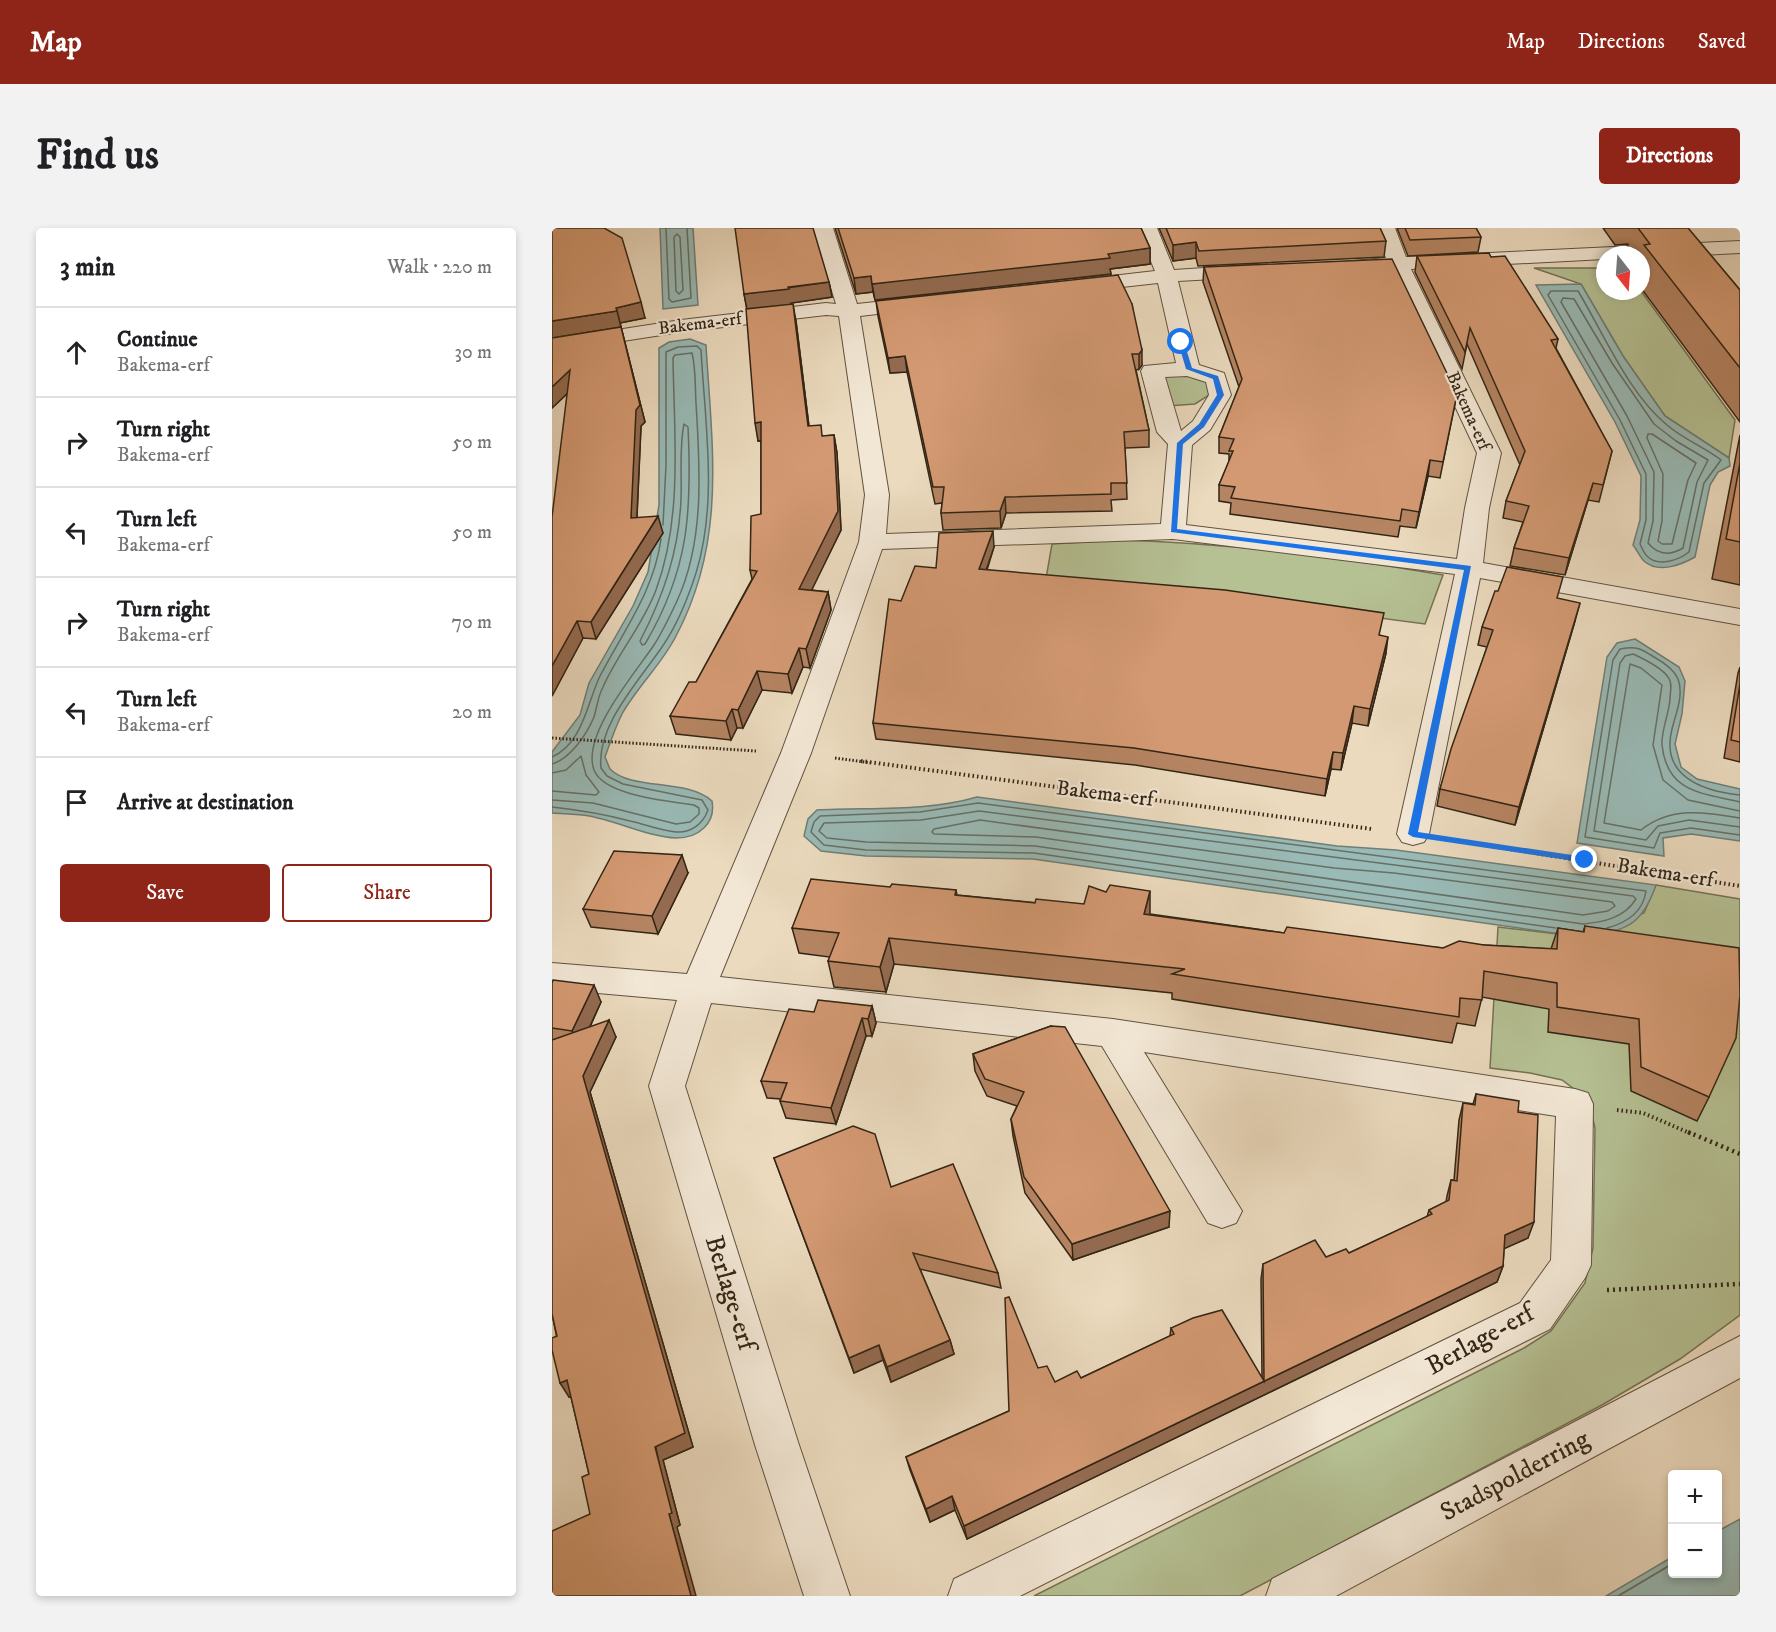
<!DOCTYPE html>
<meta charset="utf-8">
<style>
:root{--surface:#fff;--page:#f2f2f2;--text:#202124;--muted:#757577;--line:#e0e0e0;--accent:#8f2418}
body{margin:0;font-family:"IM FELL DW Pica",serif;background:var(--page);color:var(--text)}
.controls{position:absolute;right:18px;bottom:18px;display:grid;overflow:hidden;border-radius:6px;box-shadow:0 3px 9px #0003}
.controls button{width:54px;height:54px;display:grid;place-items:center;padding:0;border:0;border-bottom:2px solid var(--line);background:var(--surface);color:var(--text);font:30px sans-serif}
.compass{position:absolute;left:1044px;top:18px;width:54px;height:54px;border-radius:50%;background:var(--surface);box-shadow:0 3px 9px #0003;rotate:163deg}
.stop{position:absolute;width:18px;height:18px;margin:-14px;border:4px solid #1a73e8;border-radius:50%;background:#fff}
.stop.end{background:#1a73e8;border-color:#fff;box-shadow:0 2px 6px #0008}
.list{margin:0;padding:0;list-style:none}
h2{display:flex;justify-content:space-between;align-items:center;height:78px;margin:0;padding:0 24px;font-size:26px}
h2 small{font-size:20px;font-weight:400;color:var(--muted)}
.list li{display:grid;grid-template-columns:39px 1fr auto;gap:18px;align-items:center;box-sizing:border-box;height:90px;padding:0 24px;border-top:2px solid var(--line)}
.list b{display:block;font-size:22px;white-space:nowrap}
.list p{margin:0;font-size:20px;white-space:nowrap;color:var(--muted)}
.list em{font-size:20px;font-style:normal;color:var(--muted)}
.actions{display:flex;gap:12px;padding:18px 24px}
.actions a{flex:1;padding:14px 0;border:2px solid var(--accent);border-radius:6px;text-align:center;font-size:21px;color:var(--accent)}
.actions .main{background:var(--accent);color:#fff}
.icon{flex:none;width:33px;height:33px;fill:none;stroke:currentColor;stroke-width:2;stroke-linecap:round;stroke-linejoin:round}
.map{position:relative;flex:none;width:1188px;height:1368px;overflow:hidden;border-radius:6px}
header{display:flex;align-items:center;gap:36px;box-sizing:border-box;height:84px;padding:0 30px;background:var(--accent);color:#fff}
header strong{font-size:28px}
nav{display:flex;gap:33px;margin-inline-start:auto;font-size:21px}
.intro{display:flex;align-items:center;justify-content:space-between;box-sizing:border-box;height:144px;padding:0 36px}
h1{margin:0;font-size:42px}
.button{padding:15px 27px;border-radius:6px;background:var(--accent);color:#fff;font-size:21px;font-weight:700}
main{display:flex;gap:36px;padding:0 36px}
aside{flex:1;background:var(--surface);border-radius:6px;box-shadow:0 3px 9px #0003}
.map>svg:first-child{display:block}
.green{fill:#b5c093;stroke:#747254;stroke-width:1.5}
.water{fill:#99bab6;stroke:#707e76;stroke-width:1.5}
.lines{fill:none;stroke-linecap:round;stroke-linejoin:round}
.shore-far1{stroke:#667066;stroke-width:1.5}
.shore{stroke:#667066;stroke-width:2}
.minor-casing{stroke:#61523f;stroke-width:2}
.path-far2{stroke:#332515;stroke-width:3;stroke-dasharray:1.5 2;stroke-linecap:butt}
.path-far1{stroke:#332515;stroke-width:4;stroke-dasharray:1.5 3;stroke-linecap:butt}
.path{stroke:#332515;stroke-width:4.5;stroke-dasharray:2 4;stroke-linecap:butt}
.minor{fill:#f2e7d5;fill-rule:evenodd}
.wall{fill:#b58462;stroke:#332515;stroke-width:1.5}
.shaded-wall{fill:#946b50;stroke:#332515;stroke-width:1.5}
.building{fill:#d39972;stroke:#332515;stroke-width:1.5}
.route{fill:#1a73e8}
.labels{text-anchor:middle;dominant-baseline:central;stroke-width:4.5;stroke-linejoin:round;paint-order:stroke}
.far-street-label{font-size:18px;fill:#332515;stroke:#f2e7d5}
.street-label{font-size:21px;fill:#332515;stroke:#f2e7d5}
.near-street-label{font-size:26px;fill:#332515;stroke:#f2e7d5}
</style>
<header>
<strong>Map</strong>
<nav><a>Map</a><a>Directions</a><a>Saved</a></nav>
</header>
<div class="intro"><h1>Find us</h1><a class="button">Directions</a></div>
<main>
<aside>
<h2>3 min<small>Walk · 220 m</small></h2>
<ul class="list">
<li><svg class="icon" aria-label="ahead" viewBox="0 0 24 24"><path d="M12 20V5M6 11l6-6 6 6"/></svg><div><b>Continue</b><p>Bakema-erf</p></div><em>30 m</em></li>
<li><svg class="icon" aria-label="right" viewBox="0 0 24 24"><path d="M7 20v-9h11M14 6l5 5-5 5"/></svg><div><b>Turn right</b><p>Bakema-erf</p></div><em>50 m</em></li>
<li><svg class="icon" aria-label="left" viewBox="0 0 24 24"><path d="M17 20v-9H6M10 6l-5 5 5 5"/></svg><div><b>Turn left</b><p>Bakema-erf</p></div><em>50 m</em></li>
<li><svg class="icon" aria-label="right" viewBox="0 0 24 24"><path d="M7 20v-9h11M14 6l5 5-5 5"/></svg><div><b>Turn right</b><p>Bakema-erf</p></div><em>70 m</em></li>
<li><svg class="icon" aria-label="left" viewBox="0 0 24 24"><path d="M17 20v-9H6M10 6l-5 5 5 5"/></svg><div><b>Turn left</b><p>Bakema-erf</p></div><em>20 m</em></li>
<li><svg class="icon" aria-label="arrive" viewBox="0 0 24 24"><path d="M6 21V4h12l-3 4 3 4H6"/></svg><div><b>Arrive at destination</b></div></li>
</ul>
<div class="actions"><a class="main">Save</a><a>Share</a></div>
</aside>
<div class="map">
<svg width="1188" height="1368" viewBox="0 0 1188 1368">
<rect width="100%" height="100%" fill="#ebdabe"/>
<filter id="stains"><feTurbulence type="fractalNoise" baseFrequency=".00333" numOctaves="4"/><feColorMatrix values="0 0 0 0 .2 0 0 0 0 .09 0 0 0 0 .02 0 0 0 .5 -.17"/></filter>
<radialGradient id="worn" r=".72"><stop offset=".6" stop-color="#630" stop-opacity="0"/><stop offset="1" stop-color="#630" stop-opacity=".3"/></radialGradient>
<g class="green">
<polygon points="982,40 1053,40 1053,63 1089,63 1183,192 1177,230 1113,188 1071,128 1029,56"/>
<polygon points="635,145 659,153 662,164 643,176 616,178 608,147"/>
<path d="M569 312C676 315 785 329 891 347L873 396 685 371 493 356 500 316Z"/>
<polygon points="1104,657 1188,671 1188,1087 1128,1131 1050,1177 688,1368 482,1368 972,1120 999,1103 1033,1055 1041,1020 1043,900 1038,879 1026,864 1010,852 978,845 938,840 946,699 1031,709 1092,685"/>
</g>
<g class="water">
<polygon points="108,0 141,0 146,77 111,81"/>
<path d="M1029 56 1071 128 1113 188 1177 230 1178 238 1166 244 1158 257 1143 329C1129 337 1106 346 1092 333 1088 329 1085 322 1081 317L1088 292 1089 248 1063 194 984 57Z"/>
<path d="M138 111 154 117C160 220 175 312 124 408 110 436 85 459 70 486 63 500 58 515 53 529L58 541C80 563 134 550 160 573 164 595 147 610 124 610 97 609 65 593 37 588 25 586 12 586 0 585V524L28 487 37 455 81 378 96 344 107 277V120L117 114Z"/>
<polygon points="1083,411 1127,439 1133,453 1130,486 1123,516 1129,539 1145,551 1188,561 1188,613 1139,606 1111,610 1112,628 1025,615 1055,429 1065,415"/>
<path d="M425 569 785 618 844 622 1104 657C1089 700 1073 702 1031 709L481 631 314 628 269 623 252 608 256 591 265 582C318 579 374 584 425 569Z"/>
<polygon points="1188,1291 1188,1368 1054,1368 1120,1329 1120,1346 1166,1346 1166,1303"/>
</g>
<g class="lines">
<g class="shore-far1">
<polyline points="114,0 117,71 120,74 139,70 135,0"/>
<polygon points="125,6 128,9 131,62 127,66 124,63 122,9"/>
<path d="M999 63H1026C1052 106 1076 165 1115 197 1131 211 1152 219 1169 232L1152 255 1137 324C1127 332 1107 339 1096 329 1092 326 1090 320 1088 316L1094 292V246L1068 192 996 67Z"/>
<path d="M1011 70 1022 71 1060 135 1102 196 1124 213 1156 232 1145 254 1131 320C1118 328 1106 327 1096 315L1101 293 1102 244 1075 188 1009 74Z"/>
<path d="M132 196 136 199C140 283 137 342 93 416L90 417 88 413C112 367 127 322 129 271 130 246 127 220 132 196Z"/>
<polygon points="1096,206 1100,206 1144,235 1136,252 1120,316 1110,316 1106,313 1110,293 1111,246 1095,210"/>
<path d="M0 529C31 515 35 475 48 448 72 402 102 363 109 311"/>
<path d="M0 536C18 531 35 506 42 489 45 479 46 468 51 459 66 425 91 397 104 362 131 289 122 206 121 130L123 127 140 125C144 141 143 159 144 175 148 240 153 312 125 373 118 388 111 403 102 417 84 444 29 507 42 542 52 568 118 573 142 577L147 580V586L138 594 124 596 41 575 0 572"/>
<polyline points="0,545 14,542 29,528 34,547 47,564 44,567 0,563"/>
<path d="M1188 567C1150 563 1108 548 1120 501 1124 485 1132 467 1126 451 1122 441 1111 434 1102 429 1088 420 1084 418 1068 421L1061 432 1033 609 1102 620 1108 605 1139 600 1188 607"/>
<path d="M1188 574C1150 565 1115 565 1110 517 1109 503 1117 486 1118 471 1118 464 1121 455 1116 449 1109 439 1092 431 1081 426L1073 428 1068 435 1042 603 1094 612 1106 598 1137 592 1188 599"/>
<path d="M0 579C27 582 52 586 78 593 93 596 109 603 124 604 139 605 151 596 156 582L150 572 71 556 55 548 49 540C44 497 89 451 112 416 126 395 136 370 144 345 166 274 153 195 149 122L145 118 126 119 114 124V237L111 297"/>
<path d="M427 583C645 612 863 639 1081 668L1084 671C1072 690 1052 694 1031 696L483 618 314 614 275 610 267 603 272 595 369 592Z"/>
<path d="M1188 583 1136 572 1111 552 1101 517 1110 457 1089 440 1078 436 1052 595 1089 602C1119 578 1153 584 1188 590"/>
<polygon points="428,592 782,640 842,645 1060,674 1063,678 1056,683 1031,687 484,609 382,606 380,604 382,601"/>
<path d="M1004 700 482 625 314 622 272 617 259 604 262 594 268 588 368 584 426 575 1094 663C1091 684 1074 695 1055 700"/>
</g>
<polyline class="shore" points="1066,1368 1120,1336"/>
<defs>
<g id="minor">
<path d="M261 0H281L305 76 369 69 376 71 379 75 376 79 369 81 308 88 337 267 334 306 609 296 616 216 605 204 589 143 592 138 624 135 606 55 525 64 518 62 515 58 518 54 525 52 603 43 585 0H605L622 42 698 37 705 39 708 43 705 47 698 49 626 53 647 137 672 145 679 167 658 202 640 217 634 297 905 331 913 280 925 225 839 42H790L787 38 790 34 834 30 823 0H843L854 29 1188 13V25L1089 30V27H1053V31L859 41 949 225 937 280 931 335 1188 381V397L928 350 877 606 872 614 861 617 850 614 845 606 903 346 621 311 330 321 259 525 168 749 561 791 1023 861 1036 865 1041 876 1039 1037 1033 1050 998 1101 468 1368H396L402 1351 968 1075 999 1032 1004 888 592 824 690 983 684 995 670 1000 656 995 550 818 159 775 133 858 247 1217 298 1368H252L203 1217 97 858 125 772 0 761V735L135 746 229 525 307 314 313 267 287 88 274 87 129 104 0 124V112L129 92 274 75 284 76ZM635 148 654 154 657 167 641 193 629 203 613 149Z"/>
<polygon points="1188,1108 1188,1150 784,1368 714,1368 720,1351"/>
</g>
</defs>
<use href="#minor" class="minor-casing"/>
<g class="path-far2">
<polyline points="0,510 204,523"/>
<polyline points="283,530 320,535"/>
</g>
<g class="path-far1">
<polyline points="309,533 820,601"/>
<polyline points="901,612 1188,658"/>
<polyline points="1065,882 1091,885 1140,906"/>
</g>
<g class="path">
<polyline points="1136,904 1188,926"/>
<polyline points="1055,1062 1188,1056"/>
</g>
<use href="#minor" class="minor"/>
</g>
<g class="wall">
<polygon points="0,0 93,90 68,95 93,194 89,198 85,290 111,305 44,411 31,410 0,468 15,166 0,180"/>
<polygon points="283,0 589,0 598,20 598,36 558,41 559,46 323,72 321,64 304,66"/>
<polygon points="607,0 828,0 834,13 832,29 646,38 644,30 621,33"/>
<polygon points="845,0 924,0 929,9 926,24 856,28"/>
<polygon points="1051,0 1136,0 1188,62 1188,194 1089,60 1089,27 1073,27 1076,16 1063,17"/>
<polygon points="865,28 939,29 1006,111 1004,120 1060,223 1047,274 1036,272 1013,347 958,338 962,320 971,294 951,290 954,273 968,237 915,116 910,141 863,44"/>
<polygon points="652,39 905,166 888,250 876,248 864,300 848,298 846,309 678,286 679,275 667,273 667,257 677,234 677,226 667,225 667,209 687,159 651,54"/>
<polygon points="277,54 280,69 239,75 244,93 257,198 271,208 282,207 285,225 289,302 259,362 276,364 279,382 258,440 251,439 240,465 210,462 191,500 185,500 179,512 124,506 118,488 144,454 200,351 198,342 209,286 209,213 206,213 195,81 192,66"/>
<polygon points="324,73 580,76 590,137 587,141 584,142 597,202 597,219 573,220 575,271 559,272 560,283 454,285 449,300 391,302 389,285 390,275 383,276 355,144 338,145 326,88"/>
<polygon points="1188,207 1188,357 1160,351"/>
<polygon points="442,319 435,342 828,408 834,425 816,498 800,495 789,542 779,541 773,568 583,537 324,511 321,495 349,373 384,340"/>
<polygon points="1005,371 1023,393 963,597 885,578 888,561 935,419 926,417 930,399"/>
<polygon points="1188,439 1188,534 1172,530 1186,445"/>
<polygon points="136,645 106,706 39,699 31,681"/>
<polygon points="338,659 404,662 405,667 598,686 732,705 891,720 932,717 999,721 1006,700 1031,704 1033,698 1157,869 1145,893 1079,863 1077,816 996,804 997,781 930,769 923,798 905,795 900,815 620,771 620,765 342,736 334,764 282,759 276,733 278,729 247,725 240,700"/>
<polygon points="0,755 49,774 38,799 64,809 38,864 141,1219 111,1232 128,1297 125,1299 38,1286 37,1246 19,1169 17,1169 0,1086"/>
<polygon points="320,778 324,795 320,808 314,808 284,896 234,890 228,873 229,871 215,870 209,853 262,784"/>
<polygon points="499,798 617,999 521,1032 473,965 461,908 459,891 465,878 435,868 423,843 421,826"/>
<polygon points="924,866 966,884 976,1010 952,1020 951,1038 945,1054 415,1311 403,1282 378,1294 358,1242 354,1229 457,1183 486,1140 503,1154 529,1150 618,1108 619,1100 710,1149 709,1051 711,1036 774,1029 797,1025 875,989 877,982 894,974 895,968 899,952 902,952 907,892 911,875 921,876"/>
<polygon points="222,930 339,959 446,1045 449,1060 368,1041 398,1112 402,1126 339,1154 331,1132 302,1145"/>
</g>
<g class="shaded-wall">
<polygon points="644,14 644,30 621,33 621,17"/>
<polygon points="598,20 598,36 558,41 559,46 323,72 320,56"/>
<polygon points="319,48 321,64 304,66 302,50"/>
<polygon points="277,54 280,69 239,75 240,77 195,82 192,66"/>
<polygon points="89,74 93,90 68,95 64,80"/>
<polygon points="241,76 244,93 259,215 256,198"/>
<polygon points="65,83 69,99 0,110 0,93"/>
<polygon points="69,99 93,194 89,198 84,307 79,290"/>
<polygon points="590,122 590,137 587,141 587,126"/>
<polygon points="353,128 355,144 338,145 336,130"/>
<polygon points="18,142 23,158 0,180 0,159"/>
<polygon points="209,194 213,212 206,213 203,195"/>
<polygon points="282,207 285,225 289,302 251,380 247,361"/>
<polygon points="878,232 876,248 864,300 867,284"/>
<polygon points="1041,255 1036,272 1013,347 1017,330"/>
<polygon points="453,269 454,285 449,300 448,283"/>
<polygon points="106,288 111,305 44,411 39,394"/>
<polygon points="441,303 442,319 429,357 427,341"/>
<polygon points="276,364 279,382 258,440 254,421"/>
<polygon points="1028,375 1023,393 963,597 967,579"/>
<polygon points="25,393 31,410 0,468 0,438"/>
<polygon points="836,409 834,425 816,498 818,481"/>
<polygon points="247,420 251,439 240,465 236,446"/>
<polygon points="205,443 210,462 191,500 186,482"/>
<polygon points="802,478 800,495 789,542 791,525"/>
<polygon points="180,481 185,500 179,512 174,493"/>
<polygon points="781,524 779,541 773,568 775,551"/>
<polygon points="130,627 136,645 106,706 100,688"/>
<polygon points="598,663 598,689 592,686"/>
<polygon points="337,710 342,736 334,764 328,739"/>
<polygon points="42,757 49,774 28,820 20,803"/>
<polygon points="320,778 324,795 320,808 316,791"/>
<polygon points="310,790 314,808 284,896 279,880"/>
<polygon points="57,792 64,809 38,864 141,1219 111,1232 128,1297 125,1299 144,1368 139,1368 117,1286 31,848"/>
<polygon points="618,983 617,999 521,1032 520,1016"/>
<polygon points="982,994 976,1010 947,1023 953,1007"/>
<polygon points="951,1038 945,1054 415,1311 412,1298"/>
<polygon points="398,1112 402,1126 339,1154 335,1139"/>
<polygon points="327,1117 331,1132 302,1145 297,1130"/>
<polygon points="15,1152 25,1166 17,1169 8,1155"/>
<polygon points="400,1268 403,1282 378,1294 374,1281"/>
</g>
<g class="building">
<polygon points="0,0 52,0 70,10 89,74 64,80 65,83 0,93"/>
<polygon points="183,0 261,0 277,54 236,59 237,61 192,66"/>
<polygon points="286,0 589,0 598,20 556,26 558,30 320,56 319,48 302,50"/>
<polygon points="614,0 828,0 834,13 647,23 644,14 621,17"/>
<polygon points="853,0 924,0 929,9 858,12"/>
<polygon points="1086,0 1136,0 1188,62 1188,140 1092,17 1098,16"/>
<polygon points="937,25 939,29 953,28 1006,111 999,112 1060,223 1051,257 1041,255 1017,330 962,320 977,278 954,273 973,223 918,100 913,124 865,28"/>
<polygon points="840,31 905,166 891,234 878,232 867,284 850,281 848,293 679,270 683,259 667,257 681,223 677,223 682,211 667,209 690,151 652,39"/>
<polygon points="566,47 580,76 590,122 587,126 580,126 597,202 572,204 575,255 559,255 559,266 453,269 448,283 389,285 392,259 381,259 353,128 336,130 324,73"/>
<polygon points="241,76 256,198 269,197 270,208 282,207 286,283 247,361 276,364 254,421 247,420 236,446 205,443 186,482 180,481 174,493 118,488 137,454 144,454 205,343 198,342 199,288 209,286 209,194 203,195 194,81"/>
<polygon points="69,99 88,177 84,182 79,290 106,288 39,394 25,393 0,438 0,289 18,142 0,159 0,110"/>
<polygon points="1188,235 1188,314 1174,311"/>
<polygon points="441,303 427,341 673,362 832,385 827,407 836,409 818,481 802,478 791,525 781,524 775,551 582,520 321,495 337,371 349,373 363,338 384,340 387,305"/>
<polygon points="955,339 1011,349 1005,370 1028,375 967,579 888,561 899,521 941,402 930,399 943,363 946,363"/>
<polygon points="1188,456 1188,514 1179,512"/>
<polygon points="62,623 130,627 100,688 31,681"/>
<polygon points="259,651 338,659 340,656 404,662 403,667 483,675 484,671 532,676 537,658 554,664 558,657 598,663 592,686 732,705 735,699 891,720 907,713 932,717 1005,721 1006,700 1032,704 1033,698 1187,720 1188,767 1184,810 1157,869 1089,839 1087,791 1005,779 1005,755 932,743 930,772 908,770 907,789 620,746 633,741 337,710 328,739 276,733 287,705 240,700"/>
<polygon points="1,752 42,757 20,803 0,800 0,755"/>
<polygon points="266,772 320,778 316,791 310,790 279,880 228,873 235,855 209,853 237,781 262,784"/>
<polygon points="57,792 31,848 133,1205 103,1219 120,1285 117,1286 139,1368 0,1368 0,1303 38,1286 30,1249 37,1246 15,1152 8,1155 0,1122 0,1110 5,1108 0,1086 0,812"/>
<polygon points="499,798 513,799 618,983 520,1016 472,949 459,891 472,864 433,851 421,826"/>
<polygon points="924,866 967,873 966,884 986,887 982,994 953,1007 951,1038 412,1298 400,1268 374,1281 354,1229 457,1183 453,1070 457,1069 486,1140 495,1138 503,1154 525,1143 529,1150 622,1106 619,1100 641,1090 670,1082 712,1153 711,1036 763,1012 774,1029 794,1021 797,1025 880,986 877,982 897,972 899,952 905,953 911,875 923,877"/>
<polygon points="301,898 323,906 339,959 401,936 446,1045 361,1025 398,1112 335,1139 327,1117 297,1130 222,930"/>
</g>
<polygon class="route" points="629,112 632,114 640,140 666,148 672,167 652,199 631,216 625,301 919,338 866,604 1033,629 1036,630 1036,635 861,609 856,606 912,342 619,304 625,215 647,196 665,167 661,151 634,141 626,114"/>
<g class="labels">
<g class="far-street-label">
<text transform="translate(148 96) rotate(-7)">Bakema-erf</text>
<text transform="translate(916 183) rotate(66)">Bakema-erf</text>
</g>
<g class="street-label">
<text transform="translate(553 566) rotate(7)">Bakema-erf</text>
<text transform="translate(1113 645) rotate(9)">Bakema-erf</text>
</g>
<g class="near-street-label">
<text transform="translate(178 1065) rotate(73)">Berlage-erf</text>
<text transform="translate(928 1112) rotate(-29)">Berlage-erf</text>
<text transform="translate(963 1248) rotate(-28)">Stadspolderring</text>
</g>
</g>
<rect width="100%" height="100%" filter="url(#stains)"/>
<rect width="100%" height="100%" fill="url(#worn)"/>
</svg>
<div class="controls">
<button>+</button>
<button>−</button>
</div>
<svg class="compass" viewBox="-18 -18 36 36"><path d="M0-13l5 13h-10z" fill="#e53935"/><path d="M0 13l5-13h-10z" fill="#757577"/></svg>
<div class="stop" style="left:629px;top:114px"></div>
<div class="stop end" style="left:1033px;top:632px"></div>
</div>
</main>
